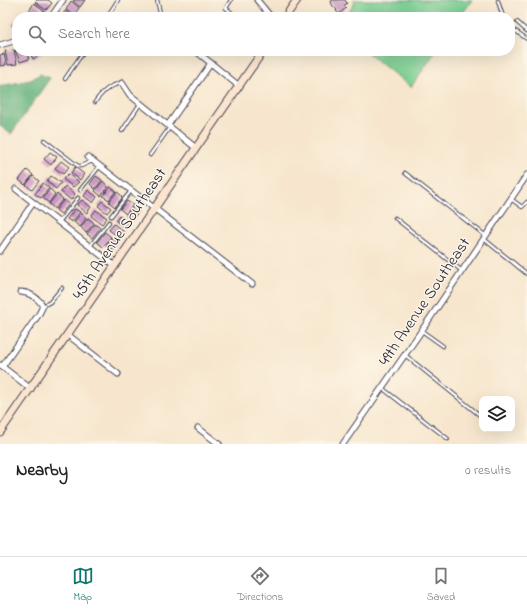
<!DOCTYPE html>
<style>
:root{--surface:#fff;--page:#f2f2f2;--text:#222;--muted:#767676;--line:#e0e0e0;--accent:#0f766e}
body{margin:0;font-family:"Indie Flower",sans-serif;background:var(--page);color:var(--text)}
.controls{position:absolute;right:12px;bottom:12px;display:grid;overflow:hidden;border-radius:8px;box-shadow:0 4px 16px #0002}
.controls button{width:36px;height:36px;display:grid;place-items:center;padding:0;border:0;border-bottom:1px solid var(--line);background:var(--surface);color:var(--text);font:20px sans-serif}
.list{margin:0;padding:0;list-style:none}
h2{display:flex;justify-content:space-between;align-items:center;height:52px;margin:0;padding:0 16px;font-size:17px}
h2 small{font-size:13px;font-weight:400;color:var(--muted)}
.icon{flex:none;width:22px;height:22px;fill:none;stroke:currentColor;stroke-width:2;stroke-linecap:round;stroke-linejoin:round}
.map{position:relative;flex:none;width:527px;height:444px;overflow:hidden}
.search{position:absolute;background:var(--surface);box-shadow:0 4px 16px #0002;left:12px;right:12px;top:12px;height:44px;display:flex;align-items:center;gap:10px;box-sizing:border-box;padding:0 14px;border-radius:16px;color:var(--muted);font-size:15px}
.sheet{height:112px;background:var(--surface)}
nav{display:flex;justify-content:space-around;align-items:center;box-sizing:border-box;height:56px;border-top:1px solid var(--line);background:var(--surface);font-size:11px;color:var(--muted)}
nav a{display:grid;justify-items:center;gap:2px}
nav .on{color:var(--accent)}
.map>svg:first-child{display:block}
.green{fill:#76cc90;stroke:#4c7766}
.forest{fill:#60b07a;stroke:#41695a}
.building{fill:#cc97c4}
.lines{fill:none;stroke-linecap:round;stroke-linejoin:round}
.lane-casing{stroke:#423f51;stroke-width:4.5}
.street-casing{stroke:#423f51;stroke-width:7}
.secondary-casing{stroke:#423f51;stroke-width:9}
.lane{stroke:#fff;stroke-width:2.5}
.street{stroke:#fff;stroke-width:5}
.secondary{stroke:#fce5cf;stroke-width:7}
.labels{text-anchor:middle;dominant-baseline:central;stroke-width:3;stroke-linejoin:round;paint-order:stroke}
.street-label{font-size:16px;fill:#22223b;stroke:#fcf5e5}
</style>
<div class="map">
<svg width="527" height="444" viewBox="0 0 527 444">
<rect width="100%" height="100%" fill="#fcf5e5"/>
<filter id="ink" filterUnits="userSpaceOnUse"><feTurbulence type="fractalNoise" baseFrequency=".025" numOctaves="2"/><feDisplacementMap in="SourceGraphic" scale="8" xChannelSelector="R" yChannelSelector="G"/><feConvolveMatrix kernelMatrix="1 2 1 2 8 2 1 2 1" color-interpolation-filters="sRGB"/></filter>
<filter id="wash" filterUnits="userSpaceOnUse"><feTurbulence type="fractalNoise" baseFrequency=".012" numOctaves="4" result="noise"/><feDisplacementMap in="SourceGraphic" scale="16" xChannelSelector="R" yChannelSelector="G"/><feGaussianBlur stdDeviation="0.9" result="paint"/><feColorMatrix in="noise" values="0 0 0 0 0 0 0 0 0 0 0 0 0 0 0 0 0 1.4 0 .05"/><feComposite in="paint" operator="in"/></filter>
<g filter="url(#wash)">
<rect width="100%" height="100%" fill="#f7e6cd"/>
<g class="green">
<polygon points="353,0 472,0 460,17 345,17 355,3"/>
<polygon points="365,51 436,51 411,87"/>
</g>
<polygon class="forest" points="40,74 50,78 11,134 0,126 0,86 31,80"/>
<g id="blocks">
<g class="building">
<polygon points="37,0 48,0 52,3 46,10 35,2"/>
<polygon points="74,0 85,0 80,7 73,1"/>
<polygon points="332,0 345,0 347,3 344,6 346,8 339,14 336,11 337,10 332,5 332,4 331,2"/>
<polygon points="71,1 79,8 74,15 66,10"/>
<polygon points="34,3 45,12 41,17 37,17 29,11"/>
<polygon points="26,11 34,17 22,17"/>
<polygon points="65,11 73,17 61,17"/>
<polygon points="17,19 17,29 12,25"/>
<polygon points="17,49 17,51 26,51 29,59 20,62 15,50"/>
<polygon points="14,50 17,64 8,65 5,51"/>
<polygon points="29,51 40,51 41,54 33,59"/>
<polygon points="4,54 6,65 0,66 0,55"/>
<polygon points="50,152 57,157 51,165 44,159"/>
<polygon points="61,161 69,167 63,174 55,168"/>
<polygon points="75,167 84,174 80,180 71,173"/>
<polygon points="27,170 33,175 25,185 19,180"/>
<polygon points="68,174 79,182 73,187 63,179"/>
<polygon points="33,176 39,181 32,190 26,185"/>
<polygon points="51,176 61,183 56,189 47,181"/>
<polygon points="96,176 102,180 95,189 90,184"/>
<polygon points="103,181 108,187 101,196 95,191"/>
<polygon points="43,183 49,188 41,198 35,194"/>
<polygon points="65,186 75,194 71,200 61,192"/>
<polygon points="110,187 116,191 109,200 103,196"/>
<polygon points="50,189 55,194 49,203 43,198"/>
<polygon points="88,190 97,197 93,203 84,196"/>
<polygon points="117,192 121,195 122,198 115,207 109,202"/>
<polygon points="57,194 63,199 55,209 49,204"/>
<polygon points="64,200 69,204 61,214 56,210"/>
<polygon points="82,200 91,207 87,213 77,205"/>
<polygon points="102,201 111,208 107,213 98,206"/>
<polygon points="127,201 133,205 126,214 120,209"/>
<polygon points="134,206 139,211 132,220 126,216"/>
<polygon points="75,209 80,212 72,222 67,219"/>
<polygon points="96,210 107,218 102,224 91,216"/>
<polygon points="81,213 86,218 80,227 74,222"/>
<polygon points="119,215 129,223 125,228 116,221"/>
<polygon points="88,218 94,223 86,233 81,227"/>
<polygon points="95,224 100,228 92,238 87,234"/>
<polygon points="114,224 124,232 120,238 109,230"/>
<polygon points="105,232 111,237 103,247 97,242"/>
<polygon points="112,237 118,242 111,251 106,246"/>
</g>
</g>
</g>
<g filter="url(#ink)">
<use href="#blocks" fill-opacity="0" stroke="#423f51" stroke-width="1"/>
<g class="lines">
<defs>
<g id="lane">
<polyline points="157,0 161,17"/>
<polyline points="231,0 226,8 232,13"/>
<polyline points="498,1 503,17"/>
<polyline points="136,16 137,17"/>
<polyline points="107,17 118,0"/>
<polyline points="517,22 527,31"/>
<polyline points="510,27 527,39"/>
<polyline points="65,79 84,51"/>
<path d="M95 102C103 91 109 86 121 83"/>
<polyline points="122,131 140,104"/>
<polyline points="44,140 78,166 81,166 92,161"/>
<polyline points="150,155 170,127"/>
<polyline points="405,173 486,236"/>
<polyline points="80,190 99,167"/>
<polyline points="511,199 522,207 527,202"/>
<polyline points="111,216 131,191"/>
<polyline points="395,218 462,271"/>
<polyline points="59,222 78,198"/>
<polyline points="484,239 527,274"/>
<polyline points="90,246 109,222"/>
<polyline points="43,306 50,302 62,288"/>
<polyline points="422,331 443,346"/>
<polyline points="405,355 482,417"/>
<polyline points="382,388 448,439"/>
</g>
<g id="street">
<polyline points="257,0 271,17"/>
<polyline points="51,17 63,0"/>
<polyline points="0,45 17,40"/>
<polyline points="196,51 239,86"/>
<polyline points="122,83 130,95 196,148"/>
<polyline points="168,125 211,63"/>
<polyline points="88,157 252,284"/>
<polyline points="16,189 115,266"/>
<polyline points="0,251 33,203"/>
<polyline points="68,335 118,374"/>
<polyline points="0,365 31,389"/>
<path d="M2 367 39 314 43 306C38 298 31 293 21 292"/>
<polyline points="198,428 219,444"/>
<polyline points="343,444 422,330 527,175"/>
</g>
<g id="secondary">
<polyline points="285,17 297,0"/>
<polyline points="0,432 263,51"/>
</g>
</defs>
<use href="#lane" class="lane-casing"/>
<use href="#street" class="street-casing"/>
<use href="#secondary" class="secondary-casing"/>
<use href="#lane" class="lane"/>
<use href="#street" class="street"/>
<use href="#secondary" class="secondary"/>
</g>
</g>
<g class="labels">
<g class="street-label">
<text transform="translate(120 234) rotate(-56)">45th Avenue Southeast</text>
<text transform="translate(425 302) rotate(-56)">49th Avenue Southeast</text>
</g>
</g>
</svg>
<div class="controls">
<button><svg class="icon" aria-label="layers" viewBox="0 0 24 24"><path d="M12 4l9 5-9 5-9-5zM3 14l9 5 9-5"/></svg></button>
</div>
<div class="search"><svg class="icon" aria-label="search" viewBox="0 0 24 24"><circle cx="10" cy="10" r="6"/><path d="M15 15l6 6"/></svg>Search here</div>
</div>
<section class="sheet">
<h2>Nearby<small>0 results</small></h2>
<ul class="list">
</ul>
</section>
<nav>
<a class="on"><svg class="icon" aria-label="map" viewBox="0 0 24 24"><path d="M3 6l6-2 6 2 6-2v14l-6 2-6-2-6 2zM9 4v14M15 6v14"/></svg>Map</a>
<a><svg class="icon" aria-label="directions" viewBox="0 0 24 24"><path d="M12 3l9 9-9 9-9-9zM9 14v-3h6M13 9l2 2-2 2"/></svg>Directions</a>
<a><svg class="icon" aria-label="saved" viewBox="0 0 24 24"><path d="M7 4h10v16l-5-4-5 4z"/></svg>Saved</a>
</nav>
